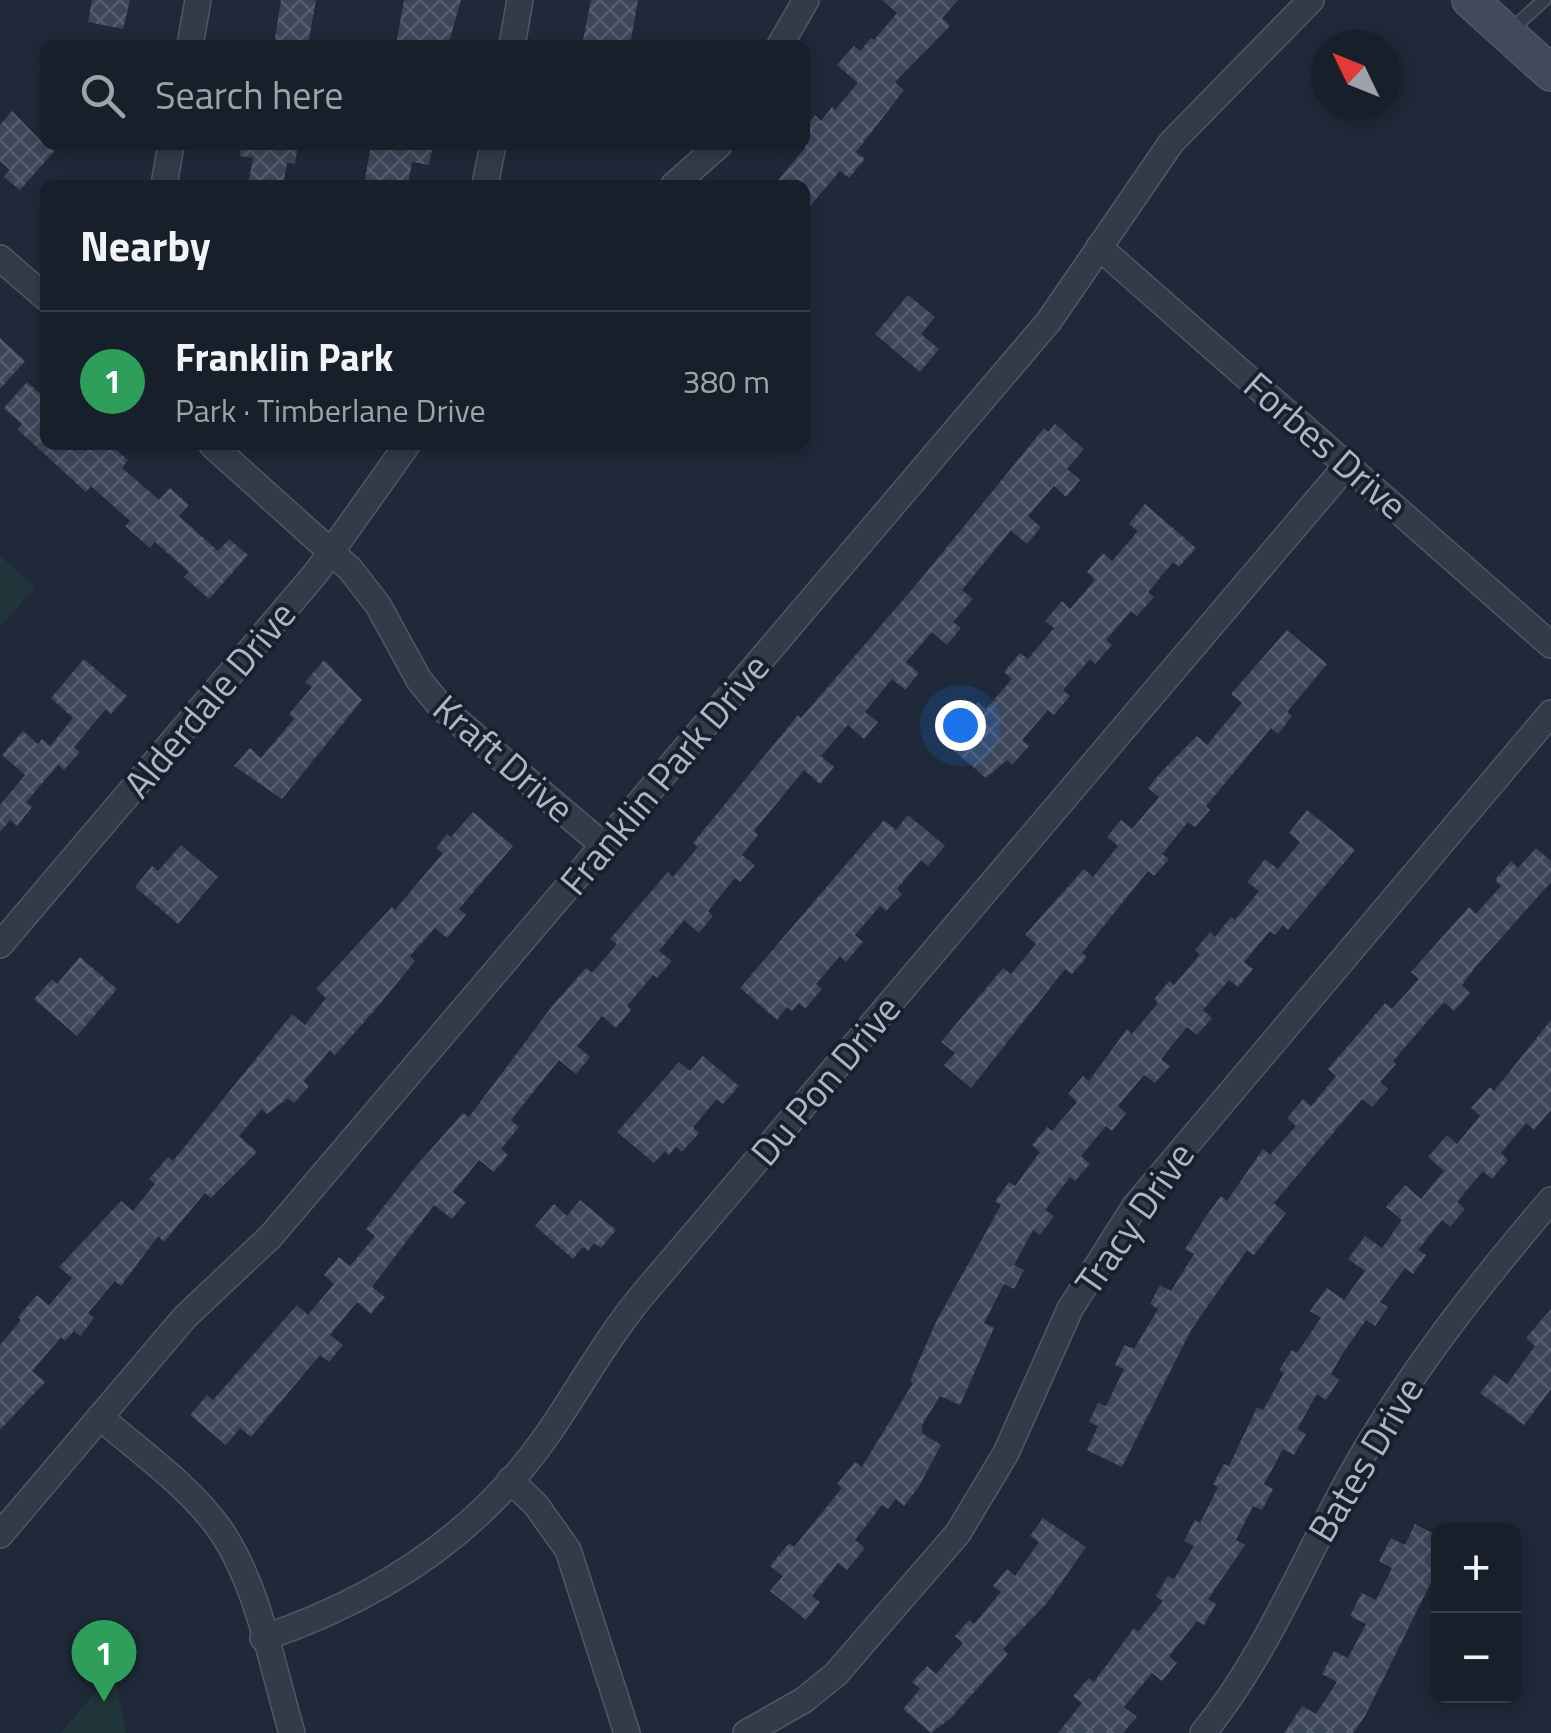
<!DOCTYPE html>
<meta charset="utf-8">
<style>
:root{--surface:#171f2b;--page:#242c37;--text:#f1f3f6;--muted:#9ea2a9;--line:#363d47;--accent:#7ba6fd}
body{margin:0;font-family:"Titillium Web",sans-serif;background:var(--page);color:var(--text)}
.controls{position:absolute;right:30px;bottom:30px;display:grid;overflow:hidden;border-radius:15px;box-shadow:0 5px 15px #0003}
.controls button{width:90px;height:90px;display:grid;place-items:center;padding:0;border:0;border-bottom:2px solid var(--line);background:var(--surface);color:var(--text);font:50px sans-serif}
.compass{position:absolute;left:1311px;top:30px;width:90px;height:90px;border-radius:50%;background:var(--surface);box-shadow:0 5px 15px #0003;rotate:313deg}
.you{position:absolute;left:960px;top:725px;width:35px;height:35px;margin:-25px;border:8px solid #fff;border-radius:50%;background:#1a73e8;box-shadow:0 0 0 15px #1a73e833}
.badge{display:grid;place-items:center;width:65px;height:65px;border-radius:50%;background:var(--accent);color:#fff;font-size:32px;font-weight:700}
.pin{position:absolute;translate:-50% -82px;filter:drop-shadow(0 2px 5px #0008)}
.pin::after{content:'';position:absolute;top:52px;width:35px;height:30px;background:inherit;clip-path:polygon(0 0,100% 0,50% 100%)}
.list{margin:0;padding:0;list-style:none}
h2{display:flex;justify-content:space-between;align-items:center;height:130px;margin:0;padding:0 40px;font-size:42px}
h2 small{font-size:32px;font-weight:400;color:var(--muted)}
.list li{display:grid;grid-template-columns:65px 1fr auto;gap:30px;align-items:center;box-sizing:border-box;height:140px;padding:0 40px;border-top:2px solid var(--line)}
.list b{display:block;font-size:38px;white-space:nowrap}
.list p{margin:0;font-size:32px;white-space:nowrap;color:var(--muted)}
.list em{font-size:32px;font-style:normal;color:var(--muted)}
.icon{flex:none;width:55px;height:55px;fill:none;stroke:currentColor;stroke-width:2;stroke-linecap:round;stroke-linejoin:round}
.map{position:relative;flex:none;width:1551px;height:1733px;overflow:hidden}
.search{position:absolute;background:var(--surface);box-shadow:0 5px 15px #0003;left:40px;top:40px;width:770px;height:110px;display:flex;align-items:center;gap:25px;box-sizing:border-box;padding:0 35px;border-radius:15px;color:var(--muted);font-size:38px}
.panel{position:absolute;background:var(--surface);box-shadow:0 5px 15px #0003;left:40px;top:180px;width:770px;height:270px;border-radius:15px}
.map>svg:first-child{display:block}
.green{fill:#21363a}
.building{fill:url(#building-cross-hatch)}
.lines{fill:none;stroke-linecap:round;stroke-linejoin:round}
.service-casing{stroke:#505867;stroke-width:15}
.minor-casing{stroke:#505867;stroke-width:28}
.secondary-casing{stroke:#505867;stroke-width:38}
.service{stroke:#333b49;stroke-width:12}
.minor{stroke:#333b49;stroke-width:25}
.secondary{stroke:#41495c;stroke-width:35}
.labels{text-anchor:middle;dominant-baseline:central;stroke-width:8;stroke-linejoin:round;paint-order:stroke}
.street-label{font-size:38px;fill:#adb5c6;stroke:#18202d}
</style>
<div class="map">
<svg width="1551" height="1733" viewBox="0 0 1551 1733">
<defs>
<pattern id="building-cross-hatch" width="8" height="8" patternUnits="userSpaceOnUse" patternTransform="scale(2.5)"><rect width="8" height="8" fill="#3b4659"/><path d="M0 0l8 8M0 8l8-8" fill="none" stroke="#555e6f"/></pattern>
</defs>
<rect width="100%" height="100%" fill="#1f2939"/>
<g class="green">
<polygon points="0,556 35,587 0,627"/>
<polygon points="114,1670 126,1733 61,1733"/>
</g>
<g class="building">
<polygon points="92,0 130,0 123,29 88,22"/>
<polygon points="281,0 316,0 308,45 274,45"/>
<polygon points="404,0 461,0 448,45 396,45"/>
<polygon points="591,0 638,0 630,45 582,45"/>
<polygon points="882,0 958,0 942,18 950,26 895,82 904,90 856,152 865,159 849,178 840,171 805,212 805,185 774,185 805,148 805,127 815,115 821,121 832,107 835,110 858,83 837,65 854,46 860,51 871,38 874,40 897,13"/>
<polygon points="12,111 45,145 56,149 20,190 4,177 10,170 0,161 0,125"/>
<polygon points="240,145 298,145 295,164 287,163 283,185 249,180 253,158 240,156"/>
<polygon points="371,145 433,145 429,165 412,162 408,185 364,185"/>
<polygon points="908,295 935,317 921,334 939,349 920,372 875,334"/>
<polygon points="0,338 25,361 0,389"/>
<polygon points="27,382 45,398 45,445 110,445 128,460 122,468 159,500 170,488 189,505 179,516 218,551 229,539 248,555 209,599 184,577 189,572 155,542 150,548 125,526 130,521 91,486 86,492 17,429 22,424 4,408"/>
<polygon points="1055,424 1084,449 1067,469 1080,480 1066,497 1054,486 1028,516 1041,527 1027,544 1011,530 962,590 973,599 953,622 961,628 947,645 932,632 906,662 919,673 905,690 892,679 865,712 878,722 864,739 848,725 821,756 834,767 820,784 804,770 754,831 758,835 742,855 755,865 740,882 735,878 708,911 713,916 699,933 684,920 659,951 672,961 657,978 653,975 627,1006 631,1010 616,1028 602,1016 577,1046 590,1057 576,1074 559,1060 511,1120 519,1127 501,1149 508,1155 494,1172 479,1160 453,1192 466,1202 452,1219 434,1205 372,1287 385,1297 371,1314 357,1302 330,1335 343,1345 329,1362 320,1355 251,1437 240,1428 226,1445 190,1415 207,1395 213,1400 297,1305 308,1315 334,1284 324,1275 339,1257 350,1266 375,1236 366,1229 410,1173 463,1113 469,1117 553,1005 586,968 592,973 617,944 610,939 668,872 673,877 698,847 693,843 798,715 801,718 916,585 1044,428 1048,432"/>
<polygon points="1145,504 1196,548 1179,567 1173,562 1148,592 1154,597 1137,616 1131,611 1106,640 1112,645 1095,664 1090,659 1063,690 1070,696 1054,715 1048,710 1022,740 1029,746 1012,765 1007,760 986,778 953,750 971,729 962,722 978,702 986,709 1012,679 1004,672 1020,653 1028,659 1054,628 1045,621 1062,601 1070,609 1095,580 1087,572 1103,553 1112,561 1138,531 1129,524"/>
<polygon points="1287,630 1327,664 1287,712 1292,716 1278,734 1271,728 1206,806 1210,810 1195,827 1188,822 1162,854 1169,859 1154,876 1148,871 1082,953 1087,957 1072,974 1065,969 971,1088 944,1065 955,1053 941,1042 1003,968 1011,974 1036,944 1025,935 1040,918 1084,869 1093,877 1118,846 1107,837 1121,820 1132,829 1159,797 1148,788 1162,771 1197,736 1207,745 1242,703 1231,694"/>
<polygon points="84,659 127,696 111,714 106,709 74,747 80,752 64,770 58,765 26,802 32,807 17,826 10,820 0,832 0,805 25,775 2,755 23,731 38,744 42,739 50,746 73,718 51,698"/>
<polygon points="324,660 362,700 282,799 234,766 250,748 261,758 294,719 289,714 312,687 305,682"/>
<polygon points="1307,810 1355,850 1288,930 1283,925 1275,935 1270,931 1244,962 1253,969 1238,987 1229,980 1203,1010 1212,1018 1197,1035 1187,1027 1161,1059 1170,1066 1155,1083 1144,1075 1118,1106 1126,1113 1112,1131 1106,1126 1081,1156 1090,1164 1075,1181 1070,1177 1045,1210 1054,1216 1040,1235 1033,1230 1014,1265 1024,1270 1014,1289 1004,1284 984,1323 994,1328 960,1405 940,1396 922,1425 922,1433 941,1445 918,1488 904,1506 896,1499 888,1509 882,1505 855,1540 865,1548 847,1570 838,1563 812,1596 820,1602 806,1620 770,1591 783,1576 770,1566 789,1543 794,1547 842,1488 837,1484 855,1462 862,1467 913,1383 910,1381 936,1322 1001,1205 995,1201 1009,1182 1015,1186 1040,1152 1032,1145 1047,1127 1052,1131 1077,1102 1068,1094 1083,1076 1089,1081 1127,1029 1132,1034 1158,1003 1154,999 1169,981 1174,985 1200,955 1195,950 1210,932 1215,937 1231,917 1235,920 1259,891 1247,882 1265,859 1278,869 1300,842 1289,833"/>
<polygon points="473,812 513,846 459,909 466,915 447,938 435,928 410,956 415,961 380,1004 335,1055 330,1050 304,1081 309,1086 294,1103 288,1098 267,1114 262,1109 239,1136 257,1152 211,1198 205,1193 164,1242 158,1236 121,1286 115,1281 88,1313 94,1318 80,1336 74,1331 65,1341 61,1337 32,1371 45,1382 0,1430 0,1345 21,1320 18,1317 37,1295 49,1305 72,1278 59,1267 121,1201 133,1211 155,1184 149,1179 168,1157 173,1161 292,1014 305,1025 326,998 316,989 392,907 395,910 443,853 436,848 447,834 451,837"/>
<polygon points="908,815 945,846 928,866 921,860 897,889 902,894 886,911 880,906 855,935 863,942 846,962 840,956 816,984 822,989 805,1009 799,1003 792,1011 787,1007 777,1020 740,988 884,820 896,830"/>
<polygon points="181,845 218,877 178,924 135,887 152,866 158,871"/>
<polygon points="1536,848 1551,861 1551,882 1477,965 1462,985 1470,993 1454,1011 1444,1002 1393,1061 1396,1064 1380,1082 1388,1089 1372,1107 1362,1099 1274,1203 1286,1213 1254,1255 1247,1250 1191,1330 1122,1467 1087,1450 1098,1426 1089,1422 1098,1403 1106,1406 1124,1369 1115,1365 1124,1345 1134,1349 1158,1309 1150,1304 1160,1285 1171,1291 1194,1254 1185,1249 1206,1216 1221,1196 1227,1201 1263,1149 1270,1155 1296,1126 1287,1118 1303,1099 1311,1106 1336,1076 1328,1069 1385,1003 1392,1009 1419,979 1411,972 1469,907 1476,914 1501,886 1495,880 1511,861 1518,868"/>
<polygon points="80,957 117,989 77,1036 34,999 52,979 57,984"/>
<polygon points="1551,1020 1551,1110 1534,1130 1526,1123 1501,1153 1508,1160 1492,1179 1483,1171 1457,1202 1465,1209 1450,1227 1442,1220 1418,1250 1426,1255 1413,1274 1405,1268 1380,1302 1388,1307 1375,1326 1366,1320 1343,1353 1331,1374 1339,1380 1326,1400 1317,1394 1297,1429 1306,1434 1294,1455 1283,1449 1264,1484 1273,1489 1262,1510 1253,1506 1236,1540 1245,1545 1208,1599 1216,1604 1204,1625 1197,1621 1169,1656 1177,1663 1162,1681 1152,1673 1124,1707 1137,1717 1123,1733 1058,1733 1082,1703 1073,1696 1089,1678 1094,1682 1134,1628 1138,1632 1163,1601 1156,1596 1168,1576 1174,1579 1194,1546 1184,1541 1195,1520 1200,1523 1218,1487 1213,1484 1224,1464 1229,1466 1257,1407 1263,1410 1284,1373 1279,1370 1292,1350 1297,1353 1321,1318 1310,1311 1327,1288 1344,1300 1365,1271 1348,1259 1365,1236 1382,1248 1402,1220 1386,1207 1405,1185 1421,1199 1444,1171 1428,1157 1447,1135 1457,1144 1480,1116 1471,1108 1490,1087 1494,1091"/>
<polygon points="703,1056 739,1086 723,1104 717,1099 693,1127 699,1133 682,1152 676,1147 669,1155 665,1151 654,1163 617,1132 679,1062 690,1071"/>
<polygon points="580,1200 616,1230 601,1248 594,1243 588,1251 583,1247 573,1259 535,1226 554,1204 567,1216"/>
<polygon points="1551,1309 1551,1389 1524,1425 1480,1393 1494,1375 1507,1384 1535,1346 1526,1338"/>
<polygon points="1043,1518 1086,1547 1047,1603 1003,1649 1008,1654 951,1718 931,1733 903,1709 920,1689 912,1682 927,1666 936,1674 963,1643 955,1636 969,1620 974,1624 1001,1592 993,1586 1007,1569 1015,1576 1039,1542 1030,1536"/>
<polygon points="1415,1524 1438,1536 1438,1568 1365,1716 1353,1733 1284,1733 1302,1706 1316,1714 1337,1682 1322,1674 1334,1651 1348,1658 1366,1624 1350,1616 1362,1593 1376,1600 1392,1568 1379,1561 1391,1538 1405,1545"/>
</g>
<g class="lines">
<defs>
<polyline id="service" points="1509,32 1544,0"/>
<g id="minor">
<polyline points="190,45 198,0"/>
<polyline points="512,45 520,0"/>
<polyline points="780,45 806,0"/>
<polyline points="164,185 171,145"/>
<polyline points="485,185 493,145"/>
<polyline points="674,185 719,145"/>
<polyline points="1099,247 1551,645"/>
<polyline points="0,258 45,297"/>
<polyline points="212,445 350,569 378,605 419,680 442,708 603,845"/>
<polyline points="0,945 316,573 407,445"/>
<path d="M100 1417C140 1452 188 1485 219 1528 259 1585 272 1667 292 1733"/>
<polyline points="510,1480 536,1505 568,1550 627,1733"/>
<polyline points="0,1535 185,1317 271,1236 1049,321 1171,143 1311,0"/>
<path d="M263 1638C376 1600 476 1536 545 1438 578 1391 604 1342 640 1298L1348 464"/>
<polyline points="746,1733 804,1700 836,1674 958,1533 1006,1453 1070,1309 1135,1206 1551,713"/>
<path d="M1203 1733C1269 1652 1306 1553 1358 1463 1413 1368 1480 1283 1551 1200"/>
</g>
<polyline id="secondary" points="1470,0 1551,73"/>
</defs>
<use href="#service" class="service-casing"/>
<use href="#minor" class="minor-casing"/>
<use href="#secondary" class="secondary-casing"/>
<use href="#service" class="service"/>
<use href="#minor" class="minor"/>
<use href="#secondary" class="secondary"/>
</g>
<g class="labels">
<g class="street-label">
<text transform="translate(1326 445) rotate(41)">Forbes Drive</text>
<text transform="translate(209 699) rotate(-50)">Alderdale Drive</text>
<text transform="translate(504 758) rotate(41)">Kraft Drive</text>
<text transform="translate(664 774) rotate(-50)">Franklin Park Drive</text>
<text transform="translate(825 1080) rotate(-50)">Du Pon Drive</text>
<text transform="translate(1134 1218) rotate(-55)">Tracy Drive</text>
<text transform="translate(1365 1459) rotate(-59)">Bates Drive</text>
</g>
</g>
</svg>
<div class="controls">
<button>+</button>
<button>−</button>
</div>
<svg class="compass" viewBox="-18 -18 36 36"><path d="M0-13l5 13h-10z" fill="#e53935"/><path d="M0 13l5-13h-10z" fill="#9ea2a9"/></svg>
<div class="you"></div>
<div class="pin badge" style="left:104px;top:1702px;background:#2e9e5b">1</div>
<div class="search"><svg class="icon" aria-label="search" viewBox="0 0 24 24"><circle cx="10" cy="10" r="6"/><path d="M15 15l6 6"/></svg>Search here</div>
<section class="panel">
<h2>Nearby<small></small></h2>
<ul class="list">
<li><span class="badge" style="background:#2e9e5b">1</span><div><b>Franklin Park</b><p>Park · Timberlane Drive</p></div><em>380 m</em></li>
</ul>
</section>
</div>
